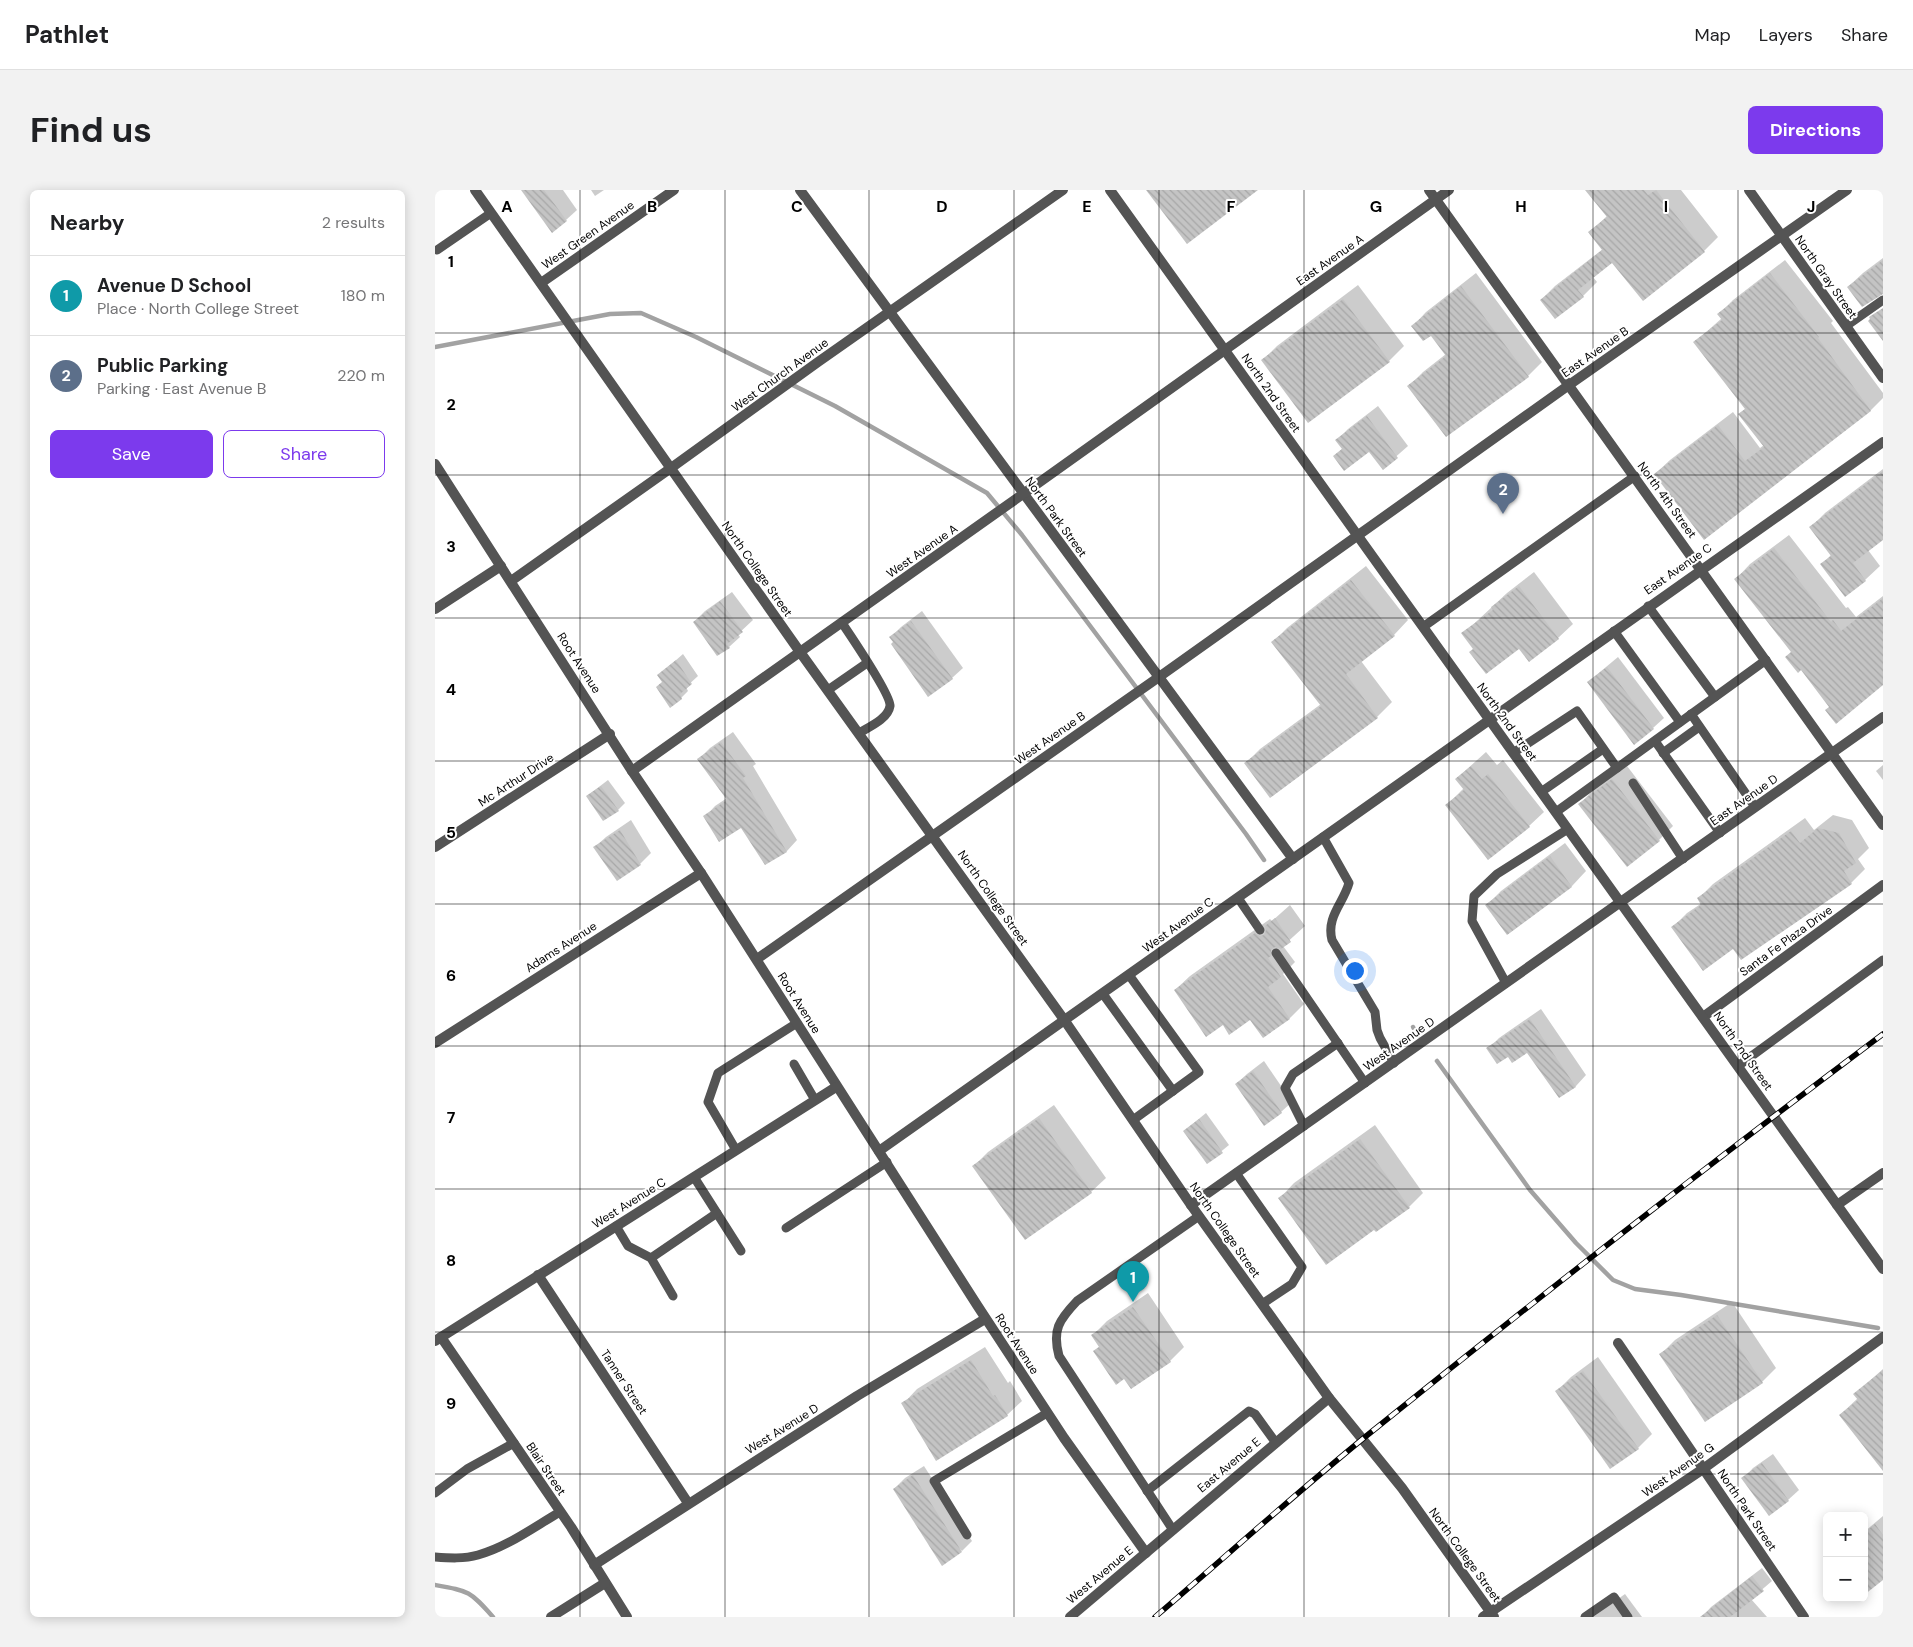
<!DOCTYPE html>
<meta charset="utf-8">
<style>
:root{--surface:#fff;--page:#f2f2f2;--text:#202124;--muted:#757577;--line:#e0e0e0;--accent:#7c3aed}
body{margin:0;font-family:"DM Sans",sans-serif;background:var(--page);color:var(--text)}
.controls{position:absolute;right:15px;bottom:15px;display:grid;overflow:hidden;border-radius:8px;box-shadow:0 2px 12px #0003}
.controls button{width:45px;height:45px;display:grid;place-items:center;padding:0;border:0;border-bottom:1px solid var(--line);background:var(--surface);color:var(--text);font:25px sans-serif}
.you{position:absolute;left:919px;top:780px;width:18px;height:18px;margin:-12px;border:4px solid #fff;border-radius:50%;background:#1a73e8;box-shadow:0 0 0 8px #1a73e833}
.badge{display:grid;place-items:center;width:32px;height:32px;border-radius:50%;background:var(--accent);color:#fff;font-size:16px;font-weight:700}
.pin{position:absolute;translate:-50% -41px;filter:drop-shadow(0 1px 2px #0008)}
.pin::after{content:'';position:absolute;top:26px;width:18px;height:15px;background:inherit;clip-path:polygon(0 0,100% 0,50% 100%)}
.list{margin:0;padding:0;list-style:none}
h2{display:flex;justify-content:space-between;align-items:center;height:65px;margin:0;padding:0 20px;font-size:21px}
h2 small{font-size:16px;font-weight:400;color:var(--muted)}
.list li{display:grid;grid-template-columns:32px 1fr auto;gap:15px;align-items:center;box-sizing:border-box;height:80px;padding:0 20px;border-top:1px solid var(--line)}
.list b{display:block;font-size:19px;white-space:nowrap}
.list p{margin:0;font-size:16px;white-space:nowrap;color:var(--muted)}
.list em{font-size:16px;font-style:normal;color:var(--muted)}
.actions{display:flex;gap:10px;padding:15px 20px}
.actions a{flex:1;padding:11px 0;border:1px solid var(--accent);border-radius:8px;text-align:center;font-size:18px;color:var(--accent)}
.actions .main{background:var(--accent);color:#fff}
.map{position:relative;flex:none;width:1448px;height:1427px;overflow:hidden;border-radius:8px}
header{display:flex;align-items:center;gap:30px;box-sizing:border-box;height:70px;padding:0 25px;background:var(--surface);border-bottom:1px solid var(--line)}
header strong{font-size:24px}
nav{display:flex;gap:28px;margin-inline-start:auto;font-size:18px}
.intro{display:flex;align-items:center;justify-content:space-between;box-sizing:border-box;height:120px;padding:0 30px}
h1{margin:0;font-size:35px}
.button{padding:12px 22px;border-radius:8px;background:var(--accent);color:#fff;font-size:18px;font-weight:700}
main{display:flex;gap:30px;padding:0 30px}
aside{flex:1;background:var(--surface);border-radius:8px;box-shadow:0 2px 12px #0003}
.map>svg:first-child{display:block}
.shadow{fill:#0003}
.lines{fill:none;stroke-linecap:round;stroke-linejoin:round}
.stream{stroke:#a2a2a2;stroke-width:4.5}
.building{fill:url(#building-back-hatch)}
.service{stroke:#545454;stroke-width:9}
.minor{stroke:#545454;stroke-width:10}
.tertiary{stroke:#545454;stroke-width:10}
.rail-casing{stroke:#000;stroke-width:5.5}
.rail{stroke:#fff;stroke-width:4;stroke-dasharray:11;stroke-linecap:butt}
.grid{fill:none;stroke:#000;stroke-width:1;stroke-opacity:0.55}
.labels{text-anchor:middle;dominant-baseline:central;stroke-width:4;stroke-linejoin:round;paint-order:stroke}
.street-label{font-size:12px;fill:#000;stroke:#fff}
.grid-label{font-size:16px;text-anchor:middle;font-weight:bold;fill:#000;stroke:#fff;stroke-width:4;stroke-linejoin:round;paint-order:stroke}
</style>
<header>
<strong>Pathlet</strong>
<nav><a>Map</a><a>Layers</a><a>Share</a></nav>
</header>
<div class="intro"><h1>Find us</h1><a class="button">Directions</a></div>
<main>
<aside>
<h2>Nearby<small>2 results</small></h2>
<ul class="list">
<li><span class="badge" style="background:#0f9aa8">1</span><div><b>Avenue D School</b><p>Place · North College Street</p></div><em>180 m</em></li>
<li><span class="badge" style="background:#5c6f8a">2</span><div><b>Public Parking</b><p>Parking · East Avenue B</p></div><em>220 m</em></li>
</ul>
<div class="actions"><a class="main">Save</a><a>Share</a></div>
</aside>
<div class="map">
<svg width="1448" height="1427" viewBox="0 0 1448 1427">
<defs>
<pattern id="building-back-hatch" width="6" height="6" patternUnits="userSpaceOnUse" patternTransform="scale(1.25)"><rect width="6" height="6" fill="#c4c4c4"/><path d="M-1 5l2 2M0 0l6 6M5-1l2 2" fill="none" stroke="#a7a7a7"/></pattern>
</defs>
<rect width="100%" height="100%" fill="#fff"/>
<g class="shadow">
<polygon points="87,0 128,0 142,20 131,30"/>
<polygon points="156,0 169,0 160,6"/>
<polygon points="1152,0 1246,0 1283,47 1269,61 1177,71 1158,87 1162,92 1148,106 1120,127 1106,110 1120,96 1168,59 1155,42 1172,26"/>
<polygon points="1448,68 1448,103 1413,97 1428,83"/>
<polygon points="1350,70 1398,131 1396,133 1448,203 1448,208 1436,220 1269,348 1220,284 1235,270 1298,222 1325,258 1329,255 1305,224 1311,218 1260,152 1287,128 1284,124 1298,110"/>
<polygon points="1041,83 1107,172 1093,186 974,196 988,182 1011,164 996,144 978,136 991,122"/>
<polygon points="923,95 969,156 954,171 873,231 828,170 842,156"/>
<polygon points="943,216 973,256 948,278 935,260 899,266 908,258 902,250 913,239"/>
<polygon points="1448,279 1448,348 1433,360 1445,376 1430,390 1410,405 1387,374 1396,365 1376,337 1390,323"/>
<polygon points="1354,345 1411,418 1413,417 1421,427 1448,406 1448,493 1395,516 1358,462 1301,389 1315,374"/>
<polygon points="931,376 973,430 959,445 926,471 957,512 942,527 836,607 811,573 825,559 886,514 838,452 852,438"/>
<polygon points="1099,382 1138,434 1123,448 1094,470 1084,457 1040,459 1028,444 1072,403"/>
<polygon points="297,402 318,430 303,444 305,447 294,457 259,432 270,421"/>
<polygon points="487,421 528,478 517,488 456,447 466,437"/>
<polygon points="248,464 263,486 251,497 253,501 246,508 224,485"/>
<polygon points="1183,467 1229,528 1218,538 1153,492"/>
<polygon points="298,542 321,574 318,576 362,650 352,661 331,673 306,636 270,627 280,616 292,608 264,569 275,558"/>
<polygon points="1051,562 1062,575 1068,570 1109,622 1094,636 1053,668 1012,615 1029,598 1021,589"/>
<polygon points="1448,575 1448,590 1441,581"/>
<polygon points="1192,576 1238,636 1224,650 1145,614 1159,599"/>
<polygon points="173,590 190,613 183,620 152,606"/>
<polygon points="1398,625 1417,630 1434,658 1423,669 1430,679 1416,693 1298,757 1238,737 1252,723 1267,713 1264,708 1278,694 1370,628 1379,640"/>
<polygon points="196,630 216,663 205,674 182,690 160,657 171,647"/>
<polygon points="1130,653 1151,681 1137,696 1073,744 1052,715 1066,701"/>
<polygon points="855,715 870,736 848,756 860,772 848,784 869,814 855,828 828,846 816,828 788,833 740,800 755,786 835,729 837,731"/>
<polygon points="1106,819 1151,885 1141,896 1124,907 1093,861 1073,865 1053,859 1064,848"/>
<polygon points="829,871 857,912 846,922 801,894 812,884"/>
<polygon points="619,915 671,988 656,1002 539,976 553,962"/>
<polygon points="771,923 794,955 772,973 749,941"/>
<polygon points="940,935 988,1003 974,1017 845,1008 859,993"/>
<polygon points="713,1103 749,1157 735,1171 690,1187 659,1161 665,1156 657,1146 672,1131"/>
<polygon points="1297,1112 1341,1178 1327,1192 1226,1164 1240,1150"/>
<polygon points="550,1157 573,1193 575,1191 587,1211 572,1225 468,1214 482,1199"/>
<polygon points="1163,1167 1217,1244 1203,1258 1122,1201 1136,1187"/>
<polygon points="1448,1179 1448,1279 1405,1225 1423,1208 1420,1204"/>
<polygon points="1338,1264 1364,1300 1353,1310 1334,1324 1308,1289 1318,1278"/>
<polygon points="489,1276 537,1351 527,1361 459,1299 470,1288"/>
<polygon points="1448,1326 1448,1388 1429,1403 1429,1342"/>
<polygon points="1327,1378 1337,1391 1316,1409 1332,1427 1267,1427 1276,1417"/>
<polygon points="1190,1404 1207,1427 1158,1427"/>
</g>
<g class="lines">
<g class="stream">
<polyline points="0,157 175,124 206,123 261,147 400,216 552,303 587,345 811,644 829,670"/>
<polyline points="978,837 983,846"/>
<polyline points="1002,871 1095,1000 1141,1053 1178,1090 1200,1099 1246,1105 1443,1138"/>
<path d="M0 1395C34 1401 35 1401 58 1427"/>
</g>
</g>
<g class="building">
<polygon points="86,0 109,0 132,31 117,43"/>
<polygon points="711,0 823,0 752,54"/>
<polygon points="1150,0 1209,0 1213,5 1221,0 1270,62 1208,111 1177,73 1143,100 1149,107 1120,129 1105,110 1167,60 1153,42 1172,27"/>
<polygon points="1448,70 1448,104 1427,117 1412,97"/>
<polygon points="1335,83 1384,147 1383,148 1436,221 1269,350 1219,284 1283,235 1310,271 1329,257 1303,224 1310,219 1258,152 1287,130 1282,124"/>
<polygon points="1026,96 1094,187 1011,247 972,196 1011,166 996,146 988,151 976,136"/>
<polygon points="908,109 955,172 873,233 826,170"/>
<polygon points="1448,118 1448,151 1433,131 1435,129 1434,127"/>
<polygon points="932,226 963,268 948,280 934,262 909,281 898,266 907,259 900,250"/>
<polygon points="1448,281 1448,350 1418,373 1431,391 1410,407 1385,374 1396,366 1374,337"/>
<polygon points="1339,358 1396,432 1398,430 1406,441 1448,408 1448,495 1401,534 1390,520 1394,517 1366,480 1363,483 1350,467 1356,462 1299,389"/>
<polygon points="916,390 960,446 911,484 943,528 835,608 809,573 886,516 836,452"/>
<polygon points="1084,396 1124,449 1094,472 1084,459 1051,484 1034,462 1038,459 1026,443 1058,420 1056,417"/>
<polygon points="285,411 308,442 292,454 295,458 282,466 258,432"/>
<polygon points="476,431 518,489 493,507 456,454 458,452 454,447"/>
<polygon points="241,470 257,494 245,504 247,509 235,518 221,497 227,492 222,485"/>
<polygon points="1172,477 1219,539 1199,555 1152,492"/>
<polygon points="286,552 311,586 308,588 352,662 330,675 306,638 284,652 268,626 292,610 262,569"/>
<polygon points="1036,576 1047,589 1053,584 1095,637 1053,670 1010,615 1029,600 1020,589"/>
<polygon points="1177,589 1225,651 1192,677 1143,614"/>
<polygon points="166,596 184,621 168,631 151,606"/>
<polygon points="1383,638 1404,643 1421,673 1409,681 1417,694 1306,770 1298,759 1268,781 1236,737 1266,715 1262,708 1356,641 1365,653"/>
<polygon points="185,640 206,675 182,691 158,657"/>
<polygon points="1115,666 1137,697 1072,745 1050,715"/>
<polygon points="840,728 856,752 846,759 840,757 836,760 836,766 833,768 846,787 833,797 855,829 828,848 815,830 794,845 788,835 771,847 739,800 820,743 825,746 829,745 831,740 830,736"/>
<polygon points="1095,829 1141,897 1124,908 1092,863 1077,873 1073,867 1062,874 1051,858"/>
<polygon points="818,881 847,923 829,936 800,894"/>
<polygon points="604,928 657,1003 590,1050 537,976"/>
<polygon points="764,929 788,963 772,974 748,941"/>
<polygon points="925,949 975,1018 941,1042 939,1040 891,1075 843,1008"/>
<polygon points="698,1117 736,1172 696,1199 689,1189 681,1195 658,1161 664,1157 656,1145"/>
<polygon points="1282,1125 1328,1193 1270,1232 1224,1164"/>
<polygon points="536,1170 558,1206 560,1205 573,1226 501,1271 466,1213"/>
<polygon points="1448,1180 1448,1281 1404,1225 1423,1210 1418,1204"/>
<polygon points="1148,1181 1204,1259 1175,1279 1120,1201"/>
<polygon points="1327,1273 1354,1311 1334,1326 1306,1288"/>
<polygon points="478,1285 527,1362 507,1376 458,1299"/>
<polygon points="1440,1334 1448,1345 1448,1390 1429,1405 1429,1343"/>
<polygon points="1317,1386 1329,1401 1295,1427 1265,1427"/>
</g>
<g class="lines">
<g class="service">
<polyline points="2,60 56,23"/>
<polyline points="1411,136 1448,110"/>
<polyline points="1213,416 1280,507"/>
<path d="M407 433C415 445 456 505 455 516 453 529 434 537 424 543"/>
<polyline points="988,437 1200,286"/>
<polyline points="1179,441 1245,532"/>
<polyline points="393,500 432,473"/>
<polyline points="1256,524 1320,617"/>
<polyline points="1220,551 1285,643"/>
<polyline points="1078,563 1142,521 1182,578 1331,470"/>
<polyline points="1228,563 1264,537"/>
<polyline points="1198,593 1248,669"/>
<polyline points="1106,602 1168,559"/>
<polyline points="1121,622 1182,578"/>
<path d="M888 647 914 693C908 714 891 727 897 750L940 822 942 840 945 848 959 873"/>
<polyline points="803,708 825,740"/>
<polyline points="841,763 930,893"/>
<polyline points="694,785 764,882 698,930"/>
<polyline points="1071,793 1037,731 1039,706 1062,684 1133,639"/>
<polyline points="668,804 738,901"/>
<polyline points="359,874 380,910"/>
<polyline points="1303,876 1448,770"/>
<polyline points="869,936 850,898 858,884 903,853"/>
<polyline points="301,960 273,912 283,883 362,833"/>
<polyline points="801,983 867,1077 857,1094 827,1114"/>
<polyline points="259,987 306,1061"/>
<polyline points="181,1036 193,1056 216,1068 238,1106"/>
<polyline points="351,1038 452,972"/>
<polyline points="216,1068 282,1023"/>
<polyline points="712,1301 814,1221 820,1224 841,1253"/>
<polyline points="0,1303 32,1279 79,1253"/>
<path d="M738 1340 624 1166C617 1140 624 1130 642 1111L764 1026"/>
<polyline points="532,1345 499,1291 612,1223"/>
<path d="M0 1367C14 1368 29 1369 43 1365 72 1357 99 1337 125 1322"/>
<polyline points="1150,1427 1179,1407 1193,1427"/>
</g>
<g class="minor">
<polyline points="365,0 858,669"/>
<polyline points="994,0 1448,635"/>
<polyline points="106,93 239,0"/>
<polyline points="0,274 197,581 266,683 542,1115 629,1248 711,1363"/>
<polyline points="76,391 236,278 383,172 628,0"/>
<polyline points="0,419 66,376"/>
<polyline points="197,581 588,304 1014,0"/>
<polyline points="0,657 175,544"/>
<polyline points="1268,827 1448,695"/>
<polyline points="0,853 266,683"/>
<path d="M444 961C780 726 1112 486 1448 252"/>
<polyline points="756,1015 1448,527"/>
<polyline points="1402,1015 1448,983"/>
<polyline points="103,1085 253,1313"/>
<polyline points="6,1147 136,1337 192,1427"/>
<polyline points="0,1151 401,897"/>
<polyline points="1183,1153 1369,1427"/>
<polyline points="159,1375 422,1206 550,1129"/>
<polyline points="116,1427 170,1393"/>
<polyline points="635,1427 894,1208"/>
<polyline points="1048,1427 1268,1279 1448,1147"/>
</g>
<g class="tertiary">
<polyline points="40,0 365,462 630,831 756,1015 827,1114 894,1208 967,1298 1059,1427"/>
<polyline points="675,0 1448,1079"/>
<polyline points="1314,0 1448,188"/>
<polyline points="322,769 724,487 1134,195 1412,0"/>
</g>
<defs>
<path id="rail" d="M720 1427C790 1367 859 1305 930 1247 1100 1110 1273 975 1448 844"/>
</defs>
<use href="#rail" class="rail-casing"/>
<use href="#rail" class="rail"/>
</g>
<path class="grid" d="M145 0V1427M290 0V1427M434 0V1427M579 0V1427M724 0V1427M869 0V1427M1014 0V1427M1158 0V1427M1303 0V1427M0 143H1448M0 285H1448M0 428H1448M0 571H1448M0 714H1448M0 856H1448M0 999H1448M0 1142H1448M0 1284H1448"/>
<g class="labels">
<g class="street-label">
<text transform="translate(153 45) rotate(-35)">West Green Avenue</text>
<text transform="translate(895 70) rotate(-35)">East Avenue A</text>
<text transform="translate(1391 87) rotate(55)">North Gray Street</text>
<text transform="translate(1160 162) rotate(-35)">East Avenue B</text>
<text transform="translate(345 185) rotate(-36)">West Church Avenue</text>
<text transform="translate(836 203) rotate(55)">North 2nd Street</text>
<text transform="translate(1232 310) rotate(54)">North 4th Street</text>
<text transform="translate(621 327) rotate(54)">North Park Street</text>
<text transform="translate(487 361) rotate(-35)">West Avenue A</text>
<text transform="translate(322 379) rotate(55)">North College Street</text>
<text transform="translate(1243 379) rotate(-35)">East Avenue C</text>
<text transform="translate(144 473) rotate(57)">Root Avenue</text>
<text transform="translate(1072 532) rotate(54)">North 2nd Street</text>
<text transform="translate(615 548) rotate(-35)">West Avenue B</text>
<text transform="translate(81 590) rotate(-33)">Mc Arthur Drive</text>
<text transform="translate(1309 610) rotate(-35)">East Avenue D</text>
<text transform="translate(558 708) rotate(55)">North College Street</text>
<text transform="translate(743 735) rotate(-36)">West Avenue C</text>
<text transform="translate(1351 751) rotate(-36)">Santa Fe Plaza Drive</text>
<text transform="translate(126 757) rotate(-33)">Adams Avenue</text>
<text transform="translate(364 813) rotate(58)">Root Avenue</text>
<text transform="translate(964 854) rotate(-35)">West Avenue D</text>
<text transform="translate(1308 861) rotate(55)">North 2nd Street</text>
<text transform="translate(194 1013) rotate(-32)">West Avenue C</text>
<text transform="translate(790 1040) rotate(55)">North College Street</text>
<text transform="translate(582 1154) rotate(57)">Root Avenue</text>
<text transform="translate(189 1192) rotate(57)">Tanner Street</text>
<text transform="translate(347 1239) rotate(-32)">West Avenue D</text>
<text transform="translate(794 1275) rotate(-40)">East Avenue E</text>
<text transform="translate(111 1279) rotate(56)">Blair Street</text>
<text transform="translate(1243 1280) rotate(-35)">West Avenue G</text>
<text transform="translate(1312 1320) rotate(56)">North Park Street</text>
<text transform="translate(1030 1365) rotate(54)">North College Street</text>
<text transform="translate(665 1385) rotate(-40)">West Avenue E</text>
</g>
</g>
<g class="grid-label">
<text x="72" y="22">A</text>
<text x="217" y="22">B</text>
<text x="362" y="22">C</text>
<text x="507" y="22">D</text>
<text x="652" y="22">E</text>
<text x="796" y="22">F</text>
<text x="941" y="22">G</text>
<text x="1086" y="22">H</text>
<text x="1231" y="22">I</text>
<text x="1376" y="22">J</text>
<text x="16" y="77">1</text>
<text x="16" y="220">2</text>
<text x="16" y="362">3</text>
<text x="16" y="505">4</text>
<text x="16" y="648">5</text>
<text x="16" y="791">6</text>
<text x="16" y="933">7</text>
<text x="16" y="1076">8</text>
<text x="16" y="1219">9</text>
</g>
</svg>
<div class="controls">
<button>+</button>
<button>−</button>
</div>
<div class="you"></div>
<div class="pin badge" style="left:698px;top:1112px;background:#0f9aa8">1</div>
<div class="pin badge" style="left:1068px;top:324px;background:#5c6f8a">2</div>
</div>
</main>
